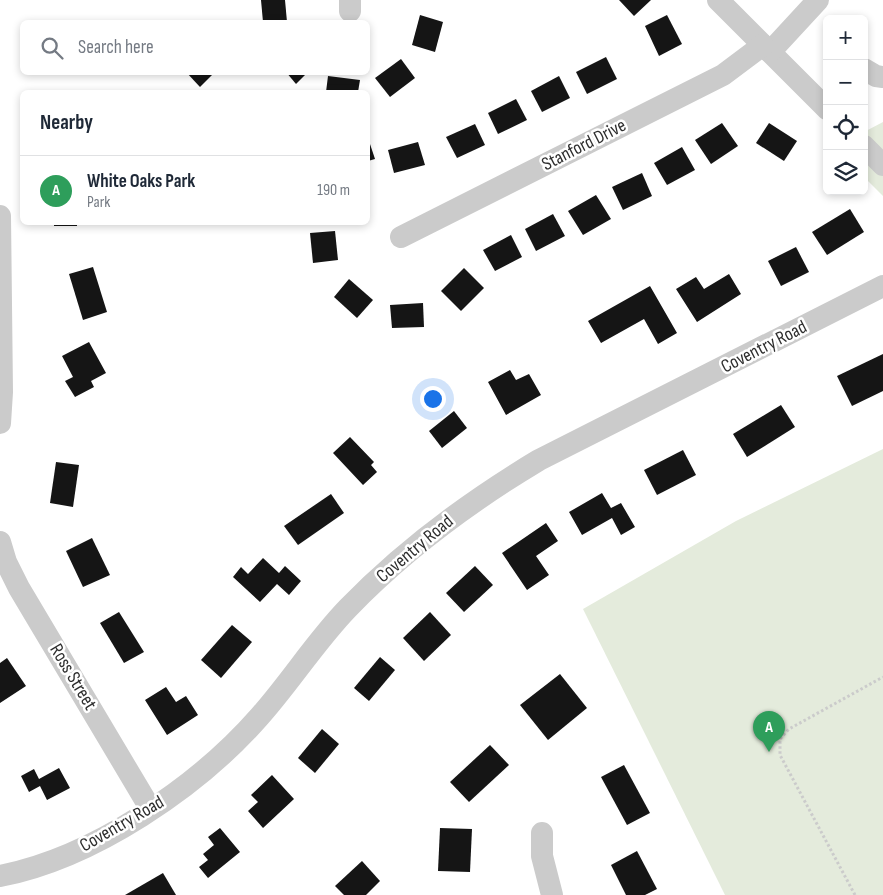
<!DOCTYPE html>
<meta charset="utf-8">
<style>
:root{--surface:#fff;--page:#f2f2f3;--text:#1f2937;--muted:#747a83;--line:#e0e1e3;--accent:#0b8043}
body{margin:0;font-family:"Sofia Sans Condensed",sans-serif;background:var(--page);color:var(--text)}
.controls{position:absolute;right:15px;top:15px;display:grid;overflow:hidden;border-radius:8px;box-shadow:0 2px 8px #0003}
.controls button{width:45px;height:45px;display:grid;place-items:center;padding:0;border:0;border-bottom:1px solid var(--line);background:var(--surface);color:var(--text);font:25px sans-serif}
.you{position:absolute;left:432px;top:398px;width:18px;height:18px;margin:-12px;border:4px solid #fff;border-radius:50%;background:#1a73e8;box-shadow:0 0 0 8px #1a73e833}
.badge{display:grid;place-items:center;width:32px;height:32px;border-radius:50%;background:var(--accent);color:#fff;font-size:16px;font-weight:700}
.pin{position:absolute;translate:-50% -41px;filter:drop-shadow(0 1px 2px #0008)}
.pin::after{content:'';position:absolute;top:26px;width:18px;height:15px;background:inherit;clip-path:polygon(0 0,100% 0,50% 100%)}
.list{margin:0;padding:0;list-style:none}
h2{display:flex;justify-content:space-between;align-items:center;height:65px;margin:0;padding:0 20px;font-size:21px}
h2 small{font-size:16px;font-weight:400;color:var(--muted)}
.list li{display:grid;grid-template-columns:32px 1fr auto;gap:15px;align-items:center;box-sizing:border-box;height:70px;padding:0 20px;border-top:1px solid var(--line)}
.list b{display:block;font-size:19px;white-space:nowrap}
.list p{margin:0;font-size:16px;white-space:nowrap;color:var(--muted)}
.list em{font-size:16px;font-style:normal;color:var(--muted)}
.icon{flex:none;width:28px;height:28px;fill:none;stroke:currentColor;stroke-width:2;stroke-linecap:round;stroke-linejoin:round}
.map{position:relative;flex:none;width:883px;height:895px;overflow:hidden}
.search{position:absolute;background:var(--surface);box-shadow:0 2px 8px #0003;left:20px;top:20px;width:350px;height:55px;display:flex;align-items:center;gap:12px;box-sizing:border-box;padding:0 18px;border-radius:8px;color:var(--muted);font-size:19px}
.panel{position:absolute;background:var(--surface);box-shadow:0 2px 8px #0003;left:20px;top:90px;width:350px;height:135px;border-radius:8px}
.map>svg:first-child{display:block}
.green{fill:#e4ebdc}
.building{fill:#151515}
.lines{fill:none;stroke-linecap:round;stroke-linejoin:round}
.path{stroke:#cbcbcb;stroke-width:3;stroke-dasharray:2.5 2.5;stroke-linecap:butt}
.minor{stroke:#cbcbcb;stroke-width:22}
.labels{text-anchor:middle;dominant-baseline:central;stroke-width:5;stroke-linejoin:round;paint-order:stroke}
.street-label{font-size:19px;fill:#2e2e2e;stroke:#fff}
</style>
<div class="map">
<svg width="883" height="895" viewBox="0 0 883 895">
<rect width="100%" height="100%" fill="#fff"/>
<g class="green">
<polygon points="883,122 883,196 864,177 864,132"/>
<polygon points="883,449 883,895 725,895 583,609 736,521"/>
</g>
<g class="building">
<polygon points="261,0 285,0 287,22 263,22"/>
<polygon points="619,0 651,0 634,16"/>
<polygon points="420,15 443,22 435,52 412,45"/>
<polygon points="667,15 682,44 659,56 645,26"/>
<polygon points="606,57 617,79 587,94 576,72"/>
<polygon points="401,59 415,78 390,97 375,78"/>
<polygon points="186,72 215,72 200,87"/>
<polygon points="286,72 308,72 296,84"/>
<polygon points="328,76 360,80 358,92 326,92"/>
<polygon points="559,76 570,98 542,112 531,91"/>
<polygon points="516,99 527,120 498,134 488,113"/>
<polygon points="722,123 738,146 711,164 695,140"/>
<polygon points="769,123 797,141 784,161 756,143"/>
<polygon points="475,124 485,145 457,158 446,137"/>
<polygon points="418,142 425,165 394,173 388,150"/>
<polygon points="370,144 375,159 368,161 368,145"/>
<polygon points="682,147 695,170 667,185 654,163"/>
<polygon points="642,173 652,196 623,210 612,187"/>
<polygon points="596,195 611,219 583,235 568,211"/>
<polygon points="850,209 864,232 827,255 812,232"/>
<polygon points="553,214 565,236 536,251 525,229"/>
<rect x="54" y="222" width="23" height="4"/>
<polygon points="335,231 338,260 313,263 310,233"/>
<polygon points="511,235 522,257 495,271 483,250"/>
<polygon points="796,247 809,272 781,286 768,261"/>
<polygon points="93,267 107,312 83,320 69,274"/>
<polygon points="464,268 484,288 461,311 441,291"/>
<polygon points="729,274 741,294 697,322 676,289 696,277 704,289"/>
<polygon points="349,279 373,300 357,318 334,297"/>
<polygon points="650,286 677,333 658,344 644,319 601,343 588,321"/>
<polygon points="423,303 424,327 392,328 390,305"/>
<polygon points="89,342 106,373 91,381 94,387 75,397 65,381 73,377 62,356"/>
<polygon points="883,354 883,391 852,406 837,376"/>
<polygon points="510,370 516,380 529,374 541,395 506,415 488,382"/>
<polygon points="781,405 795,427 747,457 733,434"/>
<polygon points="454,411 467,428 442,448 429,431"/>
<polygon points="350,437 374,462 371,465 377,472 363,485 333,453"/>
<polygon points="683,450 696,475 657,495 644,470"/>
<polygon points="56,462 79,465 73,507 50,503"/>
<polygon points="602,493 611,508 621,503 635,527 621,535 612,518 582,535 569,512"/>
<polygon points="331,494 344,513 298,545 284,526"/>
<polygon points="546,523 558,541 536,556 549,575 527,590 502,553"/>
<polygon points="92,538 110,575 83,587 66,551"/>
<polygon points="263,558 279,573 285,566 301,581 289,595 277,584 260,602 233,577 241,567 248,574"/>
<polygon points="475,566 493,585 464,612 446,593"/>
<polygon points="119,612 144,652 124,663 100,623"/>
<polygon points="430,612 451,635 424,661 403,638"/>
<polygon points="232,625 252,642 221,678 201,660"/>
<polygon points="380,657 395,670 369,701 354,688"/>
<polygon points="7,658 26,686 0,703 0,663"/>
<polygon points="560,674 587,708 548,740 520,705"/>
<polygon points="166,687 176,702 186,696 198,715 167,735 145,700"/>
<polygon points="322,729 339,744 315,773 298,758"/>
<polygon points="490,745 509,765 469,802 450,782"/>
<polygon points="624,765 650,813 627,825 601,777"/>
<polygon points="59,768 70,788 47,800 40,786 29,792 21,776 34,769 39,779"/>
<polygon points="272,775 294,799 263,828 248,811 258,802 251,795"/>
<polygon points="220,828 240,852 208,878 199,867 208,860 203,854 214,845 208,837"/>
<polygon points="440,828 472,829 470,872 438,871"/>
<polygon points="637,851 657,889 645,895 626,895 611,865"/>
<polygon points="362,861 380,881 366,895 344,895 335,886"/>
<polygon points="163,873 176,895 125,895"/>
</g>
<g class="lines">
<polyline class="path" points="855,895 780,755 780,739 789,729 883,677"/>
<g class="minor">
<polyline points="350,0 350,11"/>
<polyline points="718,0 827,109"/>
<polyline points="770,52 818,0"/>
<polyline points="864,69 876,76 883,77"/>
<polyline points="864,146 883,165"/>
<polyline points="0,216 2,392 0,423"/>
<polyline points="401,237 723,75 763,45"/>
<polyline points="0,542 6,562 19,588 150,808"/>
<polyline points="542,833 542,856 552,895"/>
<path d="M0 876C93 858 198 787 260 716 291 681 316 641 348 608 405 549 469 502 539 460L883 286"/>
</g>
</g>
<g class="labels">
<g class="street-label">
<text transform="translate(584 145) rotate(-27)">Stanford Drive</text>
<text transform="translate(764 347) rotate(-27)">Coventry Road</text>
<text transform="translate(415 549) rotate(-40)">Coventry Road</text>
<text transform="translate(73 677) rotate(59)">Ross Street</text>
<text transform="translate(122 824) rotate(-30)">Coventry Road</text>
</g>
</g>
</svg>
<div class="controls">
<button>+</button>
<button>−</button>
<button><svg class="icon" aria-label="locate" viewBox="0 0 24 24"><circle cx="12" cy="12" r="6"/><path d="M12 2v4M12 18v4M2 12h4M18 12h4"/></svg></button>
<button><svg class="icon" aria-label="layers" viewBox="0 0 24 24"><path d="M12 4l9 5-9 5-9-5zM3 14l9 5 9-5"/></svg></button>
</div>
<div class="you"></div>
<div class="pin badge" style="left:769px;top:752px;background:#2e9e5b">A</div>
<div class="search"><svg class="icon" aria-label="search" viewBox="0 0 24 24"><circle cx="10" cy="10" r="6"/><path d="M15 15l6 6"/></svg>Search here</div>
<section class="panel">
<h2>Nearby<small></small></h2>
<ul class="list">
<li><span class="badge" style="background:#2e9e5b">A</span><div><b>White Oaks Park</b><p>Park</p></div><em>190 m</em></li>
</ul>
</section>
</div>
